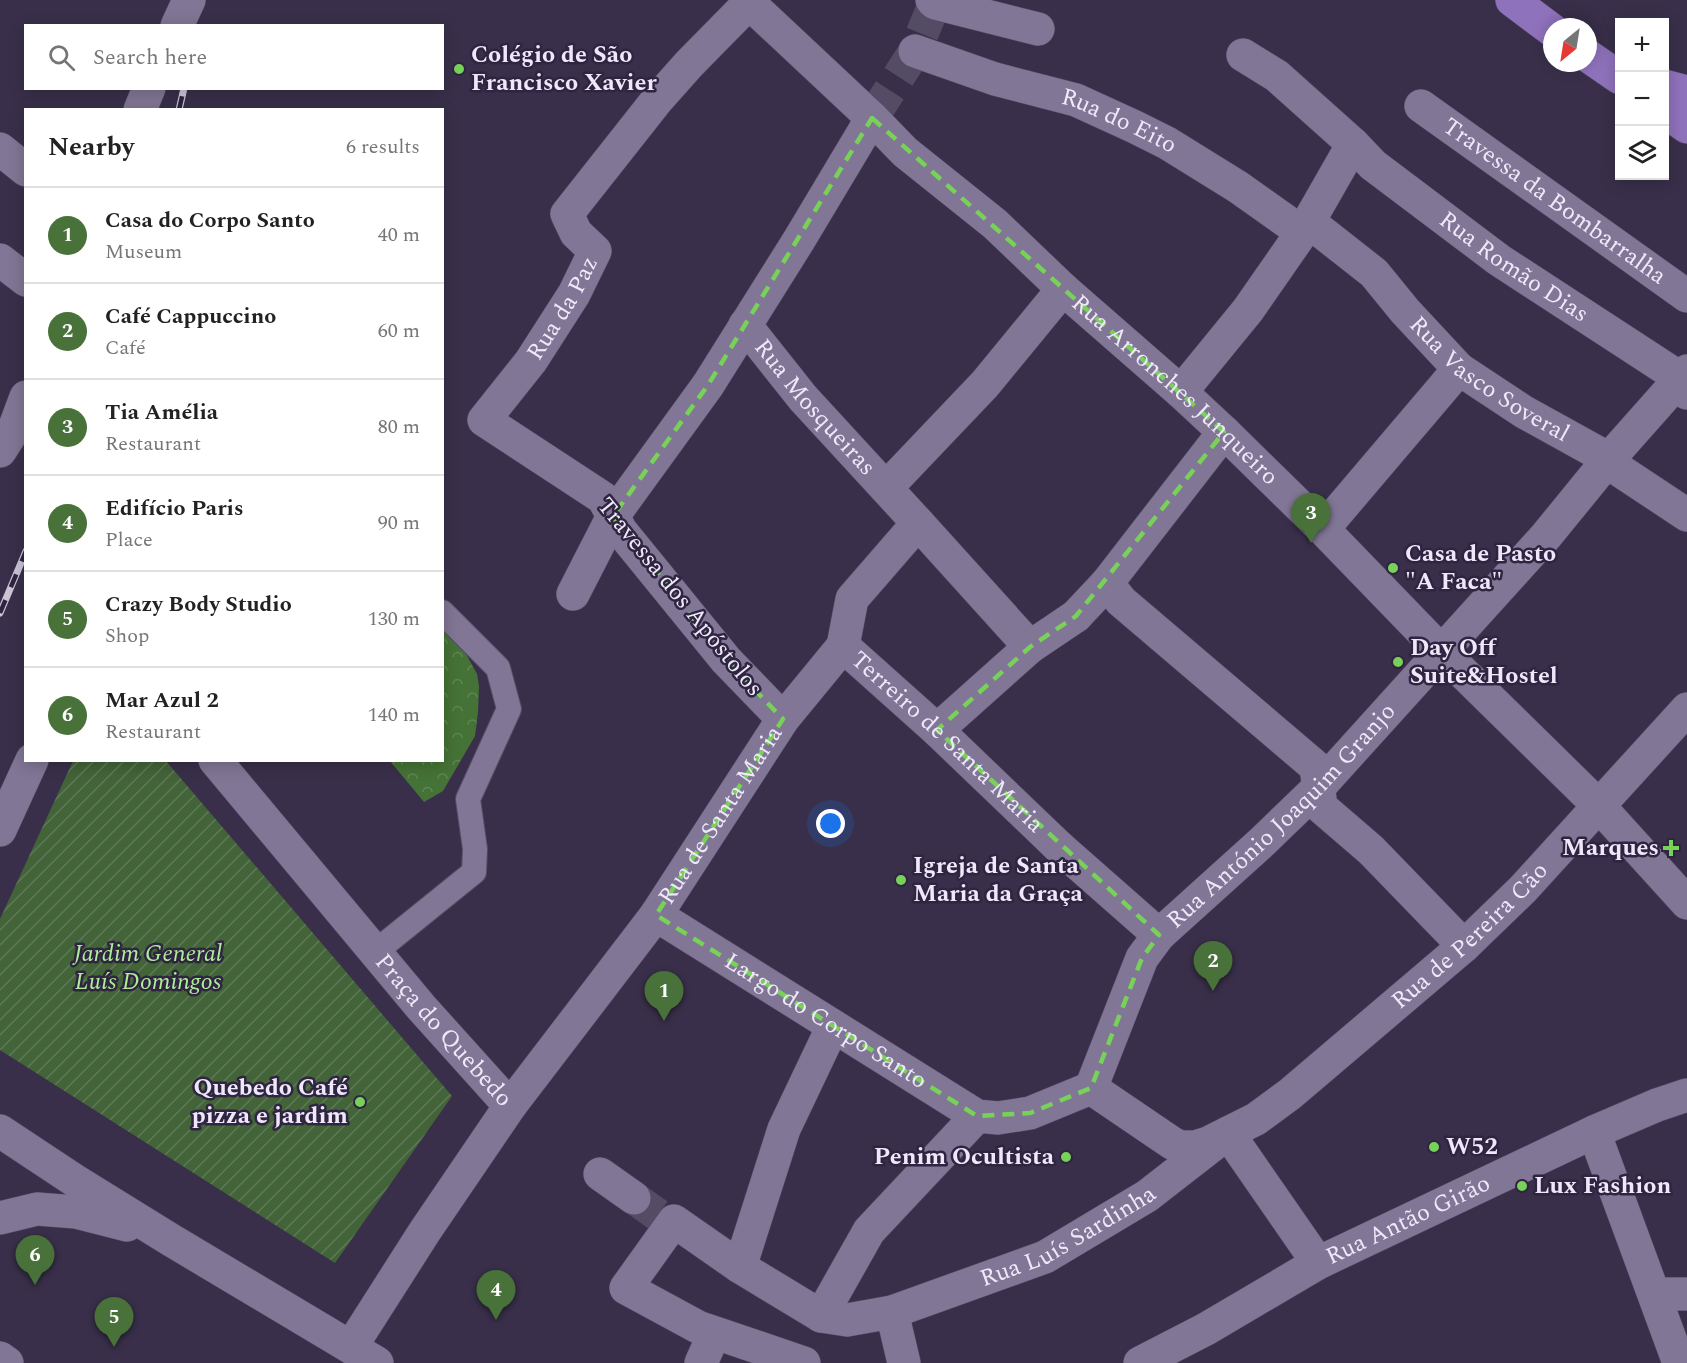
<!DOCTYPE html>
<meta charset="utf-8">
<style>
:root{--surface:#fff;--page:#f6f6f6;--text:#222;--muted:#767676;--line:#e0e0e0;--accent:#49713a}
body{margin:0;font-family:Spectral,serif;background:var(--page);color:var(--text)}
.controls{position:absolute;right:18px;top:18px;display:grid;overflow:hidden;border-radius:0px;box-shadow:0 3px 15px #0003}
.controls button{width:54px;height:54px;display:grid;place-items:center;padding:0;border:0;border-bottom:2px solid var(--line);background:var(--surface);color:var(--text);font:30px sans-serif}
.compass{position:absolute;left:1543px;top:18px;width:54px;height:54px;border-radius:50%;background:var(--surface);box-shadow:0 3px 15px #0003;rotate:210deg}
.you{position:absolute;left:831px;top:824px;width:21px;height:21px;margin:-15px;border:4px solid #fff;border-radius:50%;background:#1a73e8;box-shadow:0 0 0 9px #1a73e833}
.badge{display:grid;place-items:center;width:39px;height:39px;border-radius:50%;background:var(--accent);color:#fff;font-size:20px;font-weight:700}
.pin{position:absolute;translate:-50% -50px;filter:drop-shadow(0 2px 3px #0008)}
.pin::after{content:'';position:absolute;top:32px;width:21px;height:18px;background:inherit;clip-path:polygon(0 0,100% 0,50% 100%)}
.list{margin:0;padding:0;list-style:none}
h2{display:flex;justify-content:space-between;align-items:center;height:78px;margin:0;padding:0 24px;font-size:26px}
h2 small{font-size:20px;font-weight:400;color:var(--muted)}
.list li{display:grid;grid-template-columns:39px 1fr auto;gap:18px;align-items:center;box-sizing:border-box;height:96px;padding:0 24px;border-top:2px solid var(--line)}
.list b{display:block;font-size:22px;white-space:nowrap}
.list p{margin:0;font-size:20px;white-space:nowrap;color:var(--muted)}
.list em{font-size:20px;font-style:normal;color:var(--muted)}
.icon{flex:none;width:33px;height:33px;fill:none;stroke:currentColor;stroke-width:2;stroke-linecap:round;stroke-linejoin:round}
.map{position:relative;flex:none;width:1687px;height:1363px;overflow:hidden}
.search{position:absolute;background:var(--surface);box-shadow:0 3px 15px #0003;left:24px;top:24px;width:420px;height:66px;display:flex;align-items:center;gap:15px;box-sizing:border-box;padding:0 21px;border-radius:0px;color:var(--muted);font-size:22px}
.panel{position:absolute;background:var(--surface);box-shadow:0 3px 15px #0003;left:24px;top:108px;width:420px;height:654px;border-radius:0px}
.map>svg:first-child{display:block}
.forest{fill:url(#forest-crowns)}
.garden{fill:url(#garden-furrows)}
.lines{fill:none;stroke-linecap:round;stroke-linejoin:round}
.pedestrian-tunnel{stroke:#544b64;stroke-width:33;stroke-dasharray:33 16;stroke-linecap:butt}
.minor-tunnel{stroke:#544b64;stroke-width:33;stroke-dasharray:33 16;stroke-linecap:butt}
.service-casing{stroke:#564d65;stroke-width:26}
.pedestrian-casing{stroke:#564d65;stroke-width:34}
.minor-casing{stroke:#564d65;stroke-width:34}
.secondary-casing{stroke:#564d65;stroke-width:34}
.primary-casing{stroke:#564d65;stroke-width:34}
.service{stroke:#817695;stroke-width:24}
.pedestrian{stroke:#817695;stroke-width:33}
.minor{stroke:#817695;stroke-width:33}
.secondary{stroke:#817695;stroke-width:33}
.primary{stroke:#8f72bc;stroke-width:33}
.rail-casing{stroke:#cac4d7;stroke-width:7}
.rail{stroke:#2f2540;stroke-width:4.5;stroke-dasharray:14;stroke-linecap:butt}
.marked{fill:none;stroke:#78d158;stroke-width:4.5;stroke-dasharray:12 8;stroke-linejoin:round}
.poi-dot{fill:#78d158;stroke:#2f2540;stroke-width:2}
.labels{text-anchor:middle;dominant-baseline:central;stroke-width:5;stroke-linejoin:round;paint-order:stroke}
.poi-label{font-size:24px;font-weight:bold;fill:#eee8fa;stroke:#2f2540;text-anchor:start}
.street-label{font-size:24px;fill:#eee8fa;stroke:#2f2540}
.park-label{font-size:24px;font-style:italic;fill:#adee98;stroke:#2f2540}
</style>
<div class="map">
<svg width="1687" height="1363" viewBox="0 0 1687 1363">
<defs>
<pattern id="forest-crowns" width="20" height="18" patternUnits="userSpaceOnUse" patternTransform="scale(1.5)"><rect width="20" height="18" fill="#457236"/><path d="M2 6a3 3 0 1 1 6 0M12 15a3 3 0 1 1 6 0" fill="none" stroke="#608654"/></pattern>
<pattern id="garden-furrows" width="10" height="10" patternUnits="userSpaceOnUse" patternTransform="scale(1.5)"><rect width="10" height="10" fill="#436338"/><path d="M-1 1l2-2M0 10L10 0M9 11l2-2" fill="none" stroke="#5e7956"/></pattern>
</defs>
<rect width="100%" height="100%" fill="#392f4a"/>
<polygon class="forest" points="443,624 465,652 477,674 479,686 478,712 475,736 443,791 424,802 390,761 442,760"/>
<polygon class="garden" points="73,761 166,761 452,1096 335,1263 0,1050 0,919"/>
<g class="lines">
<polyline class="pedestrian-tunnel" points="634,1198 658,1215"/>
<polyline class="minor-tunnel" points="872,118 915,51 936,0"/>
<defs>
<polyline id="service" points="375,952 474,872 475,849 468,799 509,709 498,668 442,612"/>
<g id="pedestrian">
<polyline points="932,0 935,3 1038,29"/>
<path id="s1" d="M915 51 995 79 1076 100 1135 127 1167 143 1238 187 1293 226 1318 229 1374 273 1405 311 1459 369 1524 412 1600 454 1613 466 1687 515"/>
<path id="s2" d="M1243 55 1277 76 1353 144 1373 165 1499 260 1674 374 1676 383 1687 393"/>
<path id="s3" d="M1421 106 1687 296"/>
<polyline points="0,260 26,280"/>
<polyline points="1181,392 1248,310 1305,228 1353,144"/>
<path id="s4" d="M613 516 603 498 484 420 531 361 574 294 595 251 576 233 567 214 657 100 689 64 749 3"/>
<polyline points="1323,529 1459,369"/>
<polyline points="1107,583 1121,601 1316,767 1321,807 1371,850 1464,946"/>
<polyline points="1076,616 1107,583 1224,432"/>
<polyline points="843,646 852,599 918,523"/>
<path id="s5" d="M1059 847 1159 935 1262 842 1319 787 1546 536 1608 460 1687 371"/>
<polyline points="1594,1132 1679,1363"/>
<polyline points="600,1174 634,1198"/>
<polyline points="740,1267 784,1129 833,1026"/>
<polyline points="1655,1294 1687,1294"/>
<path id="s6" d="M892 1312 1045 1257 1147 1196 1228 1133 1318 1263"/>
<polyline points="821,1316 869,1231 977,1116"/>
<polyline points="701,1363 714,1334"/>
<polyline points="804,1363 698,1327 626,1288 674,1221 740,1267 821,1316 847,1320 892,1312 904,1363"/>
<path id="s7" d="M1140 1363 1206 1329 1318 1263 1594 1132 1657 1105 1687 1095"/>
</g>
<g id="minor">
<path id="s8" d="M746 0 872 118 905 152 995 224 1063 289 1181 392 1224 432 1323 529 1441 651 1599 806 1687 903"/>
<polyline points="177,26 189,0"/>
<polyline points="140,110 149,88"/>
<polyline points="0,149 26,170"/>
<path id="s9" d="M745 325 803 398 918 523 1030 647"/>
<polyline points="0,451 14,429 26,397"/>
<polyline points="886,488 985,384 1063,289"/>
<polyline points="613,516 621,531 726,660 783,719"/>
<polyline points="573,594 613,516 708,385 799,240 872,118"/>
<polyline points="937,730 1030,647 1076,616"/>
<path id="s10" d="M215 760 421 1007 510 1106"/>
<polyline points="0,830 32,760"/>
<path id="s11" d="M656 915 977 1116 998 1118 1030 1113 1091 1088 1142 958 1159 935"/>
<path id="s12" d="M1091 1088 1172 1143 1180 1147H1195L1208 1143 1256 1119 1290 1094 1464 946 1523 889 1687 709"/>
<path id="s13" d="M351 1347 425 1231 510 1106 656 915 783 719 843 646 937 730 1059 847"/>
<polyline points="0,1358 7,1363"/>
</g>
<g id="secondary">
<polyline points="0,1131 74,1180 171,1240 377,1363"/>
<polyline points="0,1218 37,1209 76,1212 127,1225"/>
</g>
<g id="primary">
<polyline points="1512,0 1552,30"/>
<polyline points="1588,56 1620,78"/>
<polyline points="1664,86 1687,92"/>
<polyline points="1664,111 1687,127"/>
</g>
</defs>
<use href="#service" class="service-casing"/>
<use href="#pedestrian" class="pedestrian-casing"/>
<use href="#minor" class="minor-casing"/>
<use href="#secondary" class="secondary-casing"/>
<use href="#primary" class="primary-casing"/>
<use href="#service" class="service"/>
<use href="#pedestrian" class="pedestrian"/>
<use href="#minor" class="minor"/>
<use href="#secondary" class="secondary"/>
<use href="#primary" class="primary"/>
<defs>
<g id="rail">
<polyline points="179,110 184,88"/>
<polyline points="0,613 26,551"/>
</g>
</defs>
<use href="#rail" class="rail-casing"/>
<use href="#rail" class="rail"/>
</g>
<path class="marked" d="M872 118 1224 432 1076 616 1030 647 937 730 1159 935 1142 958 1091 1088 1030 1113 977 1116 656 915 783 719 726 660 613 516 708 385Z"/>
<g class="poi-dot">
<circle cx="459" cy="69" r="6"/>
<circle cx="1393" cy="568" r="6"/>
<circle cx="1398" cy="662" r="6"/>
<path d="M1668 839h6v6h6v6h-6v6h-6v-6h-6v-6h6z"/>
<circle cx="901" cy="880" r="6"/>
<circle cx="360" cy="1102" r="6"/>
<circle cx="1434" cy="1147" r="6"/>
<circle cx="1066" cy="1157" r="6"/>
<circle cx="1522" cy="1186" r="6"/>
</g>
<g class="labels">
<g class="poi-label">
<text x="471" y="55">Colégio de São<tspan x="471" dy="28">Francisco Xavier</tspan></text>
<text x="1405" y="554">Casa de Pasto<tspan x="1405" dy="28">"A Faca"</tspan></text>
<text x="1410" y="648">Day Off<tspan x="1410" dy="28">Suite&amp;Hostel</tspan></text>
<text x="1659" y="848" text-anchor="end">Marques</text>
<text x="913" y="866">Igreja de Santa<tspan x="913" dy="28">Maria da Graça</tspan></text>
<text x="348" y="1088" text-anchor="end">Quebedo Café<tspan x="348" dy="28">pizza e jardim</tspan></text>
<text x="1446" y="1147">W52</text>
<text x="1054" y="1157" text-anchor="end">Penim Ocultista</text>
<text x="1534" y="1186">Lux Fashion</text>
</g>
<g class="street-label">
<text stroke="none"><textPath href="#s1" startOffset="216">Rua do Eito</textPath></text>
<text stroke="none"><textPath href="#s3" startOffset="164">Travessa da Bombarralha</textPath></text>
<text stroke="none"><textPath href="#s2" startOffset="345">Rua Romão Dias</textPath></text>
<text stroke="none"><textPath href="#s4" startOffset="300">Rua da Paz</textPath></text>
<text stroke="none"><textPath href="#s1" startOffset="675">Rua Vasco Soveral</textPath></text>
<text stroke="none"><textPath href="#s8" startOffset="580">Rua Arronches Junqueiro</textPath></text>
<text stroke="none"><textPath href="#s9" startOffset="108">Rua Mosqueiras</textPath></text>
<text transform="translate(680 597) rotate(51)">Travessa dos Apóstolos</text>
<text stroke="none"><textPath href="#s13" startOffset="999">Terreiro de Santa Maria</textPath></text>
<text stroke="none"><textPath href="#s13" startOffset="648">Rua de Santa Maria</textPath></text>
<text stroke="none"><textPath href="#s5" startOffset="304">Rua António Joaquim Granjo</textPath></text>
<text stroke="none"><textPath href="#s12" startOffset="471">Rua de Pereira Cão</textPath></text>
<text stroke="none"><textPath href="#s11" startOffset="200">Largo do Corpo Santo</textPath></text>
<text stroke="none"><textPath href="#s10" startOffset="354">Praça do Quebedo</textPath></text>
<text stroke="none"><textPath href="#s7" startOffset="304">Rua Antão Girão</textPath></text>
<text stroke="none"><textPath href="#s6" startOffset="192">Rua Luís Sardinha</textPath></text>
</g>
<g class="park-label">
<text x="148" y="954">Jardim General<tspan x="148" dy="28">Luís Domingos</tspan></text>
</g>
</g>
</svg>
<div class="controls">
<button>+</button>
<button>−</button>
<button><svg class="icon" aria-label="layers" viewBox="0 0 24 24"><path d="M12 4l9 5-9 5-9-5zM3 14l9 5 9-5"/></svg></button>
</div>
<svg class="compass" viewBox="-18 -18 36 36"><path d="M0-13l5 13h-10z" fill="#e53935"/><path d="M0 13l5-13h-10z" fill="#767676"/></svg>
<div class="you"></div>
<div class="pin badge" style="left:664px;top:1021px">1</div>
<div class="pin badge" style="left:1213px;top:991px">2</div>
<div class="pin badge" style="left:1311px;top:543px">3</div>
<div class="pin badge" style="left:496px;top:1320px">4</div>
<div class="pin badge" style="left:114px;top:1347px">5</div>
<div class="pin badge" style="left:35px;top:1285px">6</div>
<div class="search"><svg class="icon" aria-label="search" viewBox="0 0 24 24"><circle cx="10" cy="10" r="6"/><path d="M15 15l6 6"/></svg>Search here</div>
<section class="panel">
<h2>Nearby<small>6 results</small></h2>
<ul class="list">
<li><span class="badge">1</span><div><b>Casa do Corpo Santo</b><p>Museum</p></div><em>40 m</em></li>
<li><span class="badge">2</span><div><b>Café Cappuccino</b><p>Café</p></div><em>60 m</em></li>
<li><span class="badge">3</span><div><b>Tia Amélia</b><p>Restaurant</p></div><em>80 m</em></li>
<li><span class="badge">4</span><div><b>Edifício Paris</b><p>Place</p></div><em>90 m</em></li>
<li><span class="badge">5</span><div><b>Crazy Body Studio</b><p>Shop</p></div><em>130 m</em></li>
<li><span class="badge">6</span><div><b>Mar Azul 2</b><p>Restaurant</p></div><em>140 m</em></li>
</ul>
</section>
</div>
